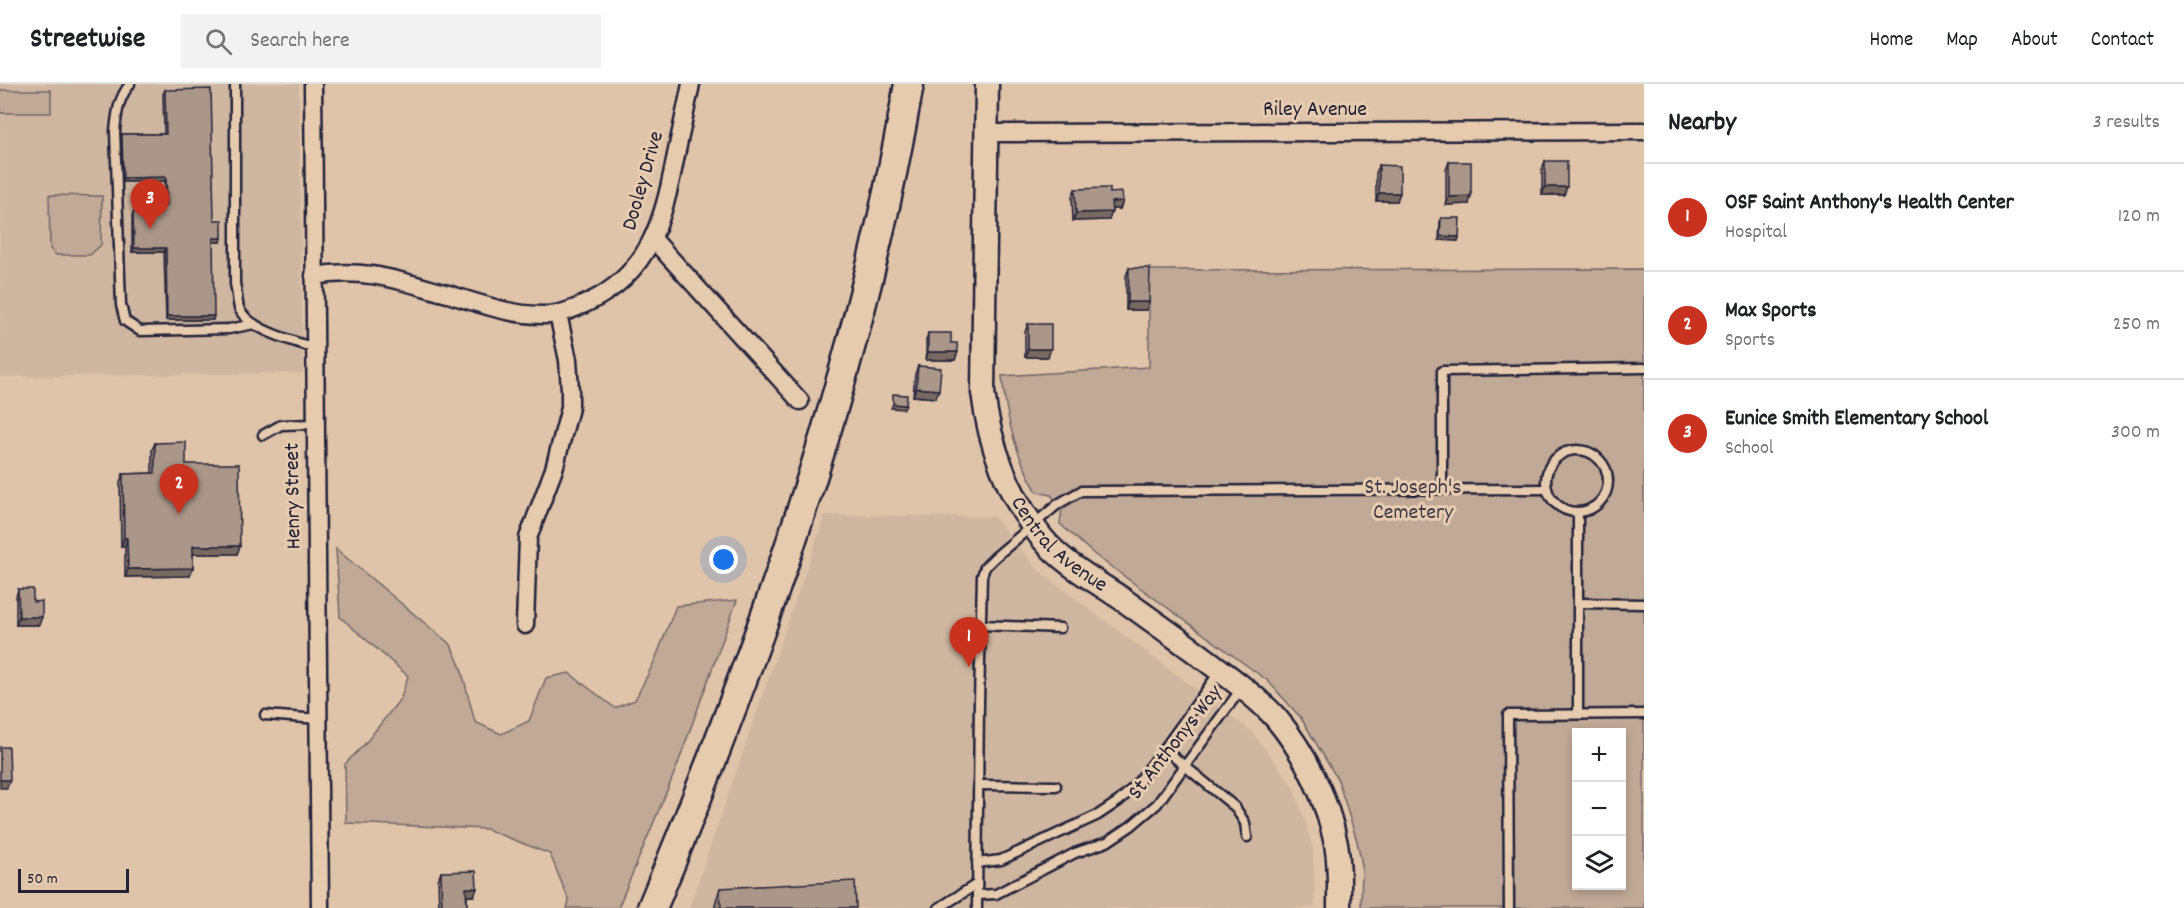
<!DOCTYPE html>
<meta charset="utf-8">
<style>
:root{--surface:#fff;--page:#f2f2f2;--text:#202124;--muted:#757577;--line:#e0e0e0;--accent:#c8321e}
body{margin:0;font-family:Dekko,sans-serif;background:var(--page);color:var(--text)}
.controls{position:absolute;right:18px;bottom:18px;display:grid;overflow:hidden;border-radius:0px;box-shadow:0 3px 9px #0003}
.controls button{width:54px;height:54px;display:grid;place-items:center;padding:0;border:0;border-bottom:2px solid var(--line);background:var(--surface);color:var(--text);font:30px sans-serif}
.scale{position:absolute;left:18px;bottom:15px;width:111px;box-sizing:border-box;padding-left:6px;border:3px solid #22223b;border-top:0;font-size:16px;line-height:21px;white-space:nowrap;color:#22223b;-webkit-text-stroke:4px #e7cbae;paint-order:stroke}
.you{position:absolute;left:724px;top:476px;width:21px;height:21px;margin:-15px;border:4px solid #fff;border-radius:50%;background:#1a73e8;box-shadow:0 0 0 9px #1a73e833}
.badge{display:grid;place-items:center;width:39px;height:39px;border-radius:50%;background:var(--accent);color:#fff;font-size:20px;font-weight:700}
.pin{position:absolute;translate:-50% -50px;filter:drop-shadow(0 2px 3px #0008)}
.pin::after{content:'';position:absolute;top:32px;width:21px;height:18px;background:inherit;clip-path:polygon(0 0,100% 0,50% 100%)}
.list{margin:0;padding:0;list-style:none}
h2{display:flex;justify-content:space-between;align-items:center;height:78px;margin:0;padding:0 24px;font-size:26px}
h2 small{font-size:20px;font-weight:400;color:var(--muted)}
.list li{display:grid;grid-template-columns:39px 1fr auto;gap:18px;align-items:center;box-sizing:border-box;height:108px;padding:0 24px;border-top:2px solid var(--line)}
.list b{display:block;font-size:22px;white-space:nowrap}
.list p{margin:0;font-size:20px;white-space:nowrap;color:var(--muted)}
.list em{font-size:20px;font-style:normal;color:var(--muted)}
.icon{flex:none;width:33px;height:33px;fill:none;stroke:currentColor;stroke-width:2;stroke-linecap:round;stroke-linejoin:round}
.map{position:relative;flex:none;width:1644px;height:824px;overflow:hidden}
header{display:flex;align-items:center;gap:36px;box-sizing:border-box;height:84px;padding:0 30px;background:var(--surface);border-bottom:2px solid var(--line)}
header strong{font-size:28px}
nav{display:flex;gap:33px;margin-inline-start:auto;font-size:21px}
.search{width:420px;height:54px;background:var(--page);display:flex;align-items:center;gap:15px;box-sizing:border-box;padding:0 21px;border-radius:0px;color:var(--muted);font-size:22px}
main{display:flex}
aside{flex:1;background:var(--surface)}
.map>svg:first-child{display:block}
.built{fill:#cfb6a0}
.green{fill:#c0a997;stroke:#716669;stroke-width:1.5;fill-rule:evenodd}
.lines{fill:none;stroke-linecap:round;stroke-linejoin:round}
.lane-casing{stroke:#22223b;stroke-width:13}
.street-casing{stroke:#22223b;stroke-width:21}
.secondary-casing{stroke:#22223b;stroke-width:27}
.highway-casing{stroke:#22223b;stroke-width:33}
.lane{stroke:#e7cbae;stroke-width:8}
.street{stroke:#e7cbae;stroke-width:16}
.secondary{stroke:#e7cbae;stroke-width:22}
.highway{stroke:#e7cbae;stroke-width:28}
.wall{fill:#938277;stroke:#22223b;stroke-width:1.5}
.shaded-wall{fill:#786a61;stroke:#22223b;stroke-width:1.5}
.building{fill:#ab978a;stroke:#22223b;stroke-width:1.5}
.labels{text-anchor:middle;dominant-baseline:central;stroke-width:6;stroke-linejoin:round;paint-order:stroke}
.street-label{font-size:22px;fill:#22223b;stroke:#e7cbae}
.park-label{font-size:22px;fill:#423d4d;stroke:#e7cbae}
</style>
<header>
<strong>Streetwise</strong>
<div class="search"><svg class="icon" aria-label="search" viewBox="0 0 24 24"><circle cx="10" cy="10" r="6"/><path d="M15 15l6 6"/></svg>Search here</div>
<nav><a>Home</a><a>Map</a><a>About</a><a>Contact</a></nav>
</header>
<main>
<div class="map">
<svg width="1644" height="824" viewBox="0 0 1644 824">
<rect width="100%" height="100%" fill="#dfc4a9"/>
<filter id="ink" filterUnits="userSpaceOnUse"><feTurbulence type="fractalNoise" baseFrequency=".0167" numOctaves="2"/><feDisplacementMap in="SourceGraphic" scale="12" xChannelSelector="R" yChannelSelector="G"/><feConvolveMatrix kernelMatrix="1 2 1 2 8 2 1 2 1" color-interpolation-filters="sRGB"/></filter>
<g filter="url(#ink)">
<g class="built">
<polygon points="0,0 299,0 303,289 0,293"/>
<polygon points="825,431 994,433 1038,486 1252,648 1292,701 1304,733 1313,765 1315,824 689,824"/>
</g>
<g class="green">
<rect x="0" y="6" width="51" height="23"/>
<polygon points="49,111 102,112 101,161 90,171 56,171 50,165"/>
<path d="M1644 185V824H1361L1362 781 1357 757 1338 696 1301 634 1268 597 1095 471 1060 440 1062 425 1051 411 1037 408C1016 373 1006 333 1002 292L1149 283V186ZM1576 648H1622V802H1576Z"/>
<polygon points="336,465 451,561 461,584 475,638 501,650 529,637 546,594 569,589 615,624 635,616 655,576 676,522 737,516 676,685 618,824 567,824 569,817 550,770 486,745 346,739 345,680 364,661 401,614 408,592 340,533"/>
</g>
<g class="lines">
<defs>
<g id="lane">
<path d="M130 0C118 15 117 29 115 47L121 221 125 237 140 247 229 245 254 240"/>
<path d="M235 0V200C237 207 237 216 239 224 247 245 294 257 314 264"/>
<polyline points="263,351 281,341 315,340"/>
<circle cx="1577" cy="397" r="31"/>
<polyline points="1442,405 1442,287 1644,284"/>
<polyline points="1578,428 1578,630"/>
<polyline points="1578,519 1644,520"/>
<polyline points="980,541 1060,544"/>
<polyline points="265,631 319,635"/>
<polyline points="1164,665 1235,723 1245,739 1247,753"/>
<polyline points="979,701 1056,702"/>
<polyline points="977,779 1001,776 1098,731 1119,717 1135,702 1164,665 1220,587"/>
<polyline points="977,811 996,810 1075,769 1107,758 1131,742 1157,720 1241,605"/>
<polyline points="939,824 977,800"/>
<polyline points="977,824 979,618 982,492 985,483 994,474 1058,420 1081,407 1547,405"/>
<polyline points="1509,824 1508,631 1644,630"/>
</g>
<g id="street">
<polyline points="313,0 320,824"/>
<polyline points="987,49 1644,47"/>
<polyline points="653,155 800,317"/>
<path d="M314 192C364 183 400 197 448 210 478 219 510 231 541 231 558 232 574 225 589 218 649 189 663 137 675 76 680 51 686 25 691 0"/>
<polyline points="525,541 528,454 554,385 570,324 570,306 568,276 558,230"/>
</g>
<g id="secondary">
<path id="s1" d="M987 0 983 308C989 360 1008 412 1042 454 1063 480 1098 498 1125 517 1157 540 1190 563 1221 587 1240 601 1260 616 1276 634 1306 670 1327 715 1336 760 1340 781 1339 803 1339 824"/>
</g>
<path id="highway" d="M652 824C763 558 860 285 909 0"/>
</defs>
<use href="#lane" class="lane-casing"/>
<use href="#street" class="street-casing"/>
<use href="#secondary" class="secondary-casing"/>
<use href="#highway" class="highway-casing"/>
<use href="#lane" class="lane"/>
<use href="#street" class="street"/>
<use href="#secondary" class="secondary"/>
<use href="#highway" class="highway"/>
</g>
<g class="wall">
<polygon points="165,6 221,158 213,158 213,236 166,236 164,168 132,168 132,132 133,128 160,127 162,121 165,121 165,97 122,98 121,54 122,50 164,50 163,10"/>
<polygon points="1545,77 1564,111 1542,111 1542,85"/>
<polygon points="1449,78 1469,120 1446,121 1446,86"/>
<polygon points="1379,81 1397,117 1376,117 1376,89"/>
<polygon points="1075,105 1110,109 1123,117 1120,125 1112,125 1109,136 1073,137 1072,113"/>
<polygon points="1441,134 1459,153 1458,157 1439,156 1440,138"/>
<polygon points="1129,184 1146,226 1126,226 1126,192"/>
<polygon points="1028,240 1048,273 1025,273 1025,248"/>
<polygon points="928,249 951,259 955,276 926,276 926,257"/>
<polygon points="918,282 936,314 913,312 915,290"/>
<polygon points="155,359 186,380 240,462 237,470 193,470 193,484 190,492 125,493 125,462 121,462 120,398 123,390 152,389 152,366"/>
<polygon points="18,505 33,518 39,541 16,541 16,513"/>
<polygon points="441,788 477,804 474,812 467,812 467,824 439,824 438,796"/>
<polygon points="720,804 856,824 715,824 715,820"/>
</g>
<g class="shaded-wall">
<polygon points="166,93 165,97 122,98 123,94"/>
<polygon points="1545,103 1567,103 1564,111 1542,111"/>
<polygon points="1379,109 1400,109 1397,117 1376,117"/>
<polygon points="1471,112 1469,120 1446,121 1449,113"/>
<polygon points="1123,117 1120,125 1108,125 1111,118"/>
<polygon points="1112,128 1109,136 1073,137 1076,129"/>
<polygon points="1440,152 1459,153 1458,157 1439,156"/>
<polygon points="213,154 222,154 221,158 211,158"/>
<polygon points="134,164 166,164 164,168 132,168"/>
<polygon points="1128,218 1149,218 1146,226 1126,226"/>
<polygon points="167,232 214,232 213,236 166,236"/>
<polygon points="1028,265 1051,265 1048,273 1025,273"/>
<polygon points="928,268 958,268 955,276 926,276"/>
<polygon points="916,304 939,306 936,314 913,312"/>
<polygon points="893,320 906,321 904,325 891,324"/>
<polygon points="124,454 127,454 125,462 121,462"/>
<polygon points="193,462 240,462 237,470 190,470"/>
<polygon points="193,484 190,492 125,493 128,485"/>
<polygon points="19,533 42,533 39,541 16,541"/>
<polygon points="0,696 10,696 7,704 0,704"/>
<polygon points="466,804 477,804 474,812 464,812"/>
</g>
<g class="building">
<polygon points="211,5 214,136 222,136 222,154 213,154 214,232 167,232 166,164 134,164 133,128 162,127 162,121 167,121 166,93 123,94 122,50 166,50 165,6"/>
<rect x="1545" y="77" width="22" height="26"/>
<polygon points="1449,78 1471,78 1471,112 1449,113"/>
<polygon points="1379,81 1400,82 1400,109 1379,109"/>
<polygon points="1110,104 1110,109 1122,108 1123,117 1111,118 1112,128 1076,129 1075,105"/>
<polygon points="1441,134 1460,134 1459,153 1440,152"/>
<polygon points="1129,184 1150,184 1149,218 1128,218"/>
<rect x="1028" y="240" width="23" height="25"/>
<polygon points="928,249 951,249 951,259 957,259 958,268 928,268"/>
<polygon points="918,282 941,284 939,306 916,304"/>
<polygon points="893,310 907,311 906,321 893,320"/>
<polygon points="186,358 186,380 239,380 240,462 193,462 193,484 128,485 127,454 124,454 123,390 155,389 155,359"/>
<polygon points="18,505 33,505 33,518 42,517 42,533 19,533"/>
<polygon points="0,663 9,663 10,696 0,696"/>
<polygon points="476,787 477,804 466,804 467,824 442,824 441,788"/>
<polygon points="855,797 856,824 721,824 720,804"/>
</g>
</g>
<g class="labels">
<g class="street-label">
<text x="1315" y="26">Riley Avenue</text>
<text transform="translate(644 97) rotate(-74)">Dooley Drive</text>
<text transform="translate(294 412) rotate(-91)">Henry Street</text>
<text stroke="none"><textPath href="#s1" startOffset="484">Central Avenue</textPath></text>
<text transform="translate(1176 659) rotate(-52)">St Anthonys Way</text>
</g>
<g class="park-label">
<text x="1413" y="404">St. Joseph's<tspan x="1413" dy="25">Cemetery</tspan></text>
</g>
</g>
</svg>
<div class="controls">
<button>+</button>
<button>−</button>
<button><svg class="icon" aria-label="layers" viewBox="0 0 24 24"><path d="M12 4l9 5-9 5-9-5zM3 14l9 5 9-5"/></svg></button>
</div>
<div class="scale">50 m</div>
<div class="you"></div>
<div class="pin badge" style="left:969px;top:583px">1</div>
<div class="pin badge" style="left:179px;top:430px">2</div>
<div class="pin badge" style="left:150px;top:145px">3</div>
</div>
<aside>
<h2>Nearby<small>3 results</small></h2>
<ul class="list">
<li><span class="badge">1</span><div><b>OSF Saint Anthony's Health Center</b><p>Hospital</p></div><em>120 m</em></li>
<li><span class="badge">2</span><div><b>Max Sports</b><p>Sports</p></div><em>250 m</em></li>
<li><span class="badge">3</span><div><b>Eunice Smith Elementary School</b><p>School</p></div><em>300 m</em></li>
</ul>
</aside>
</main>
